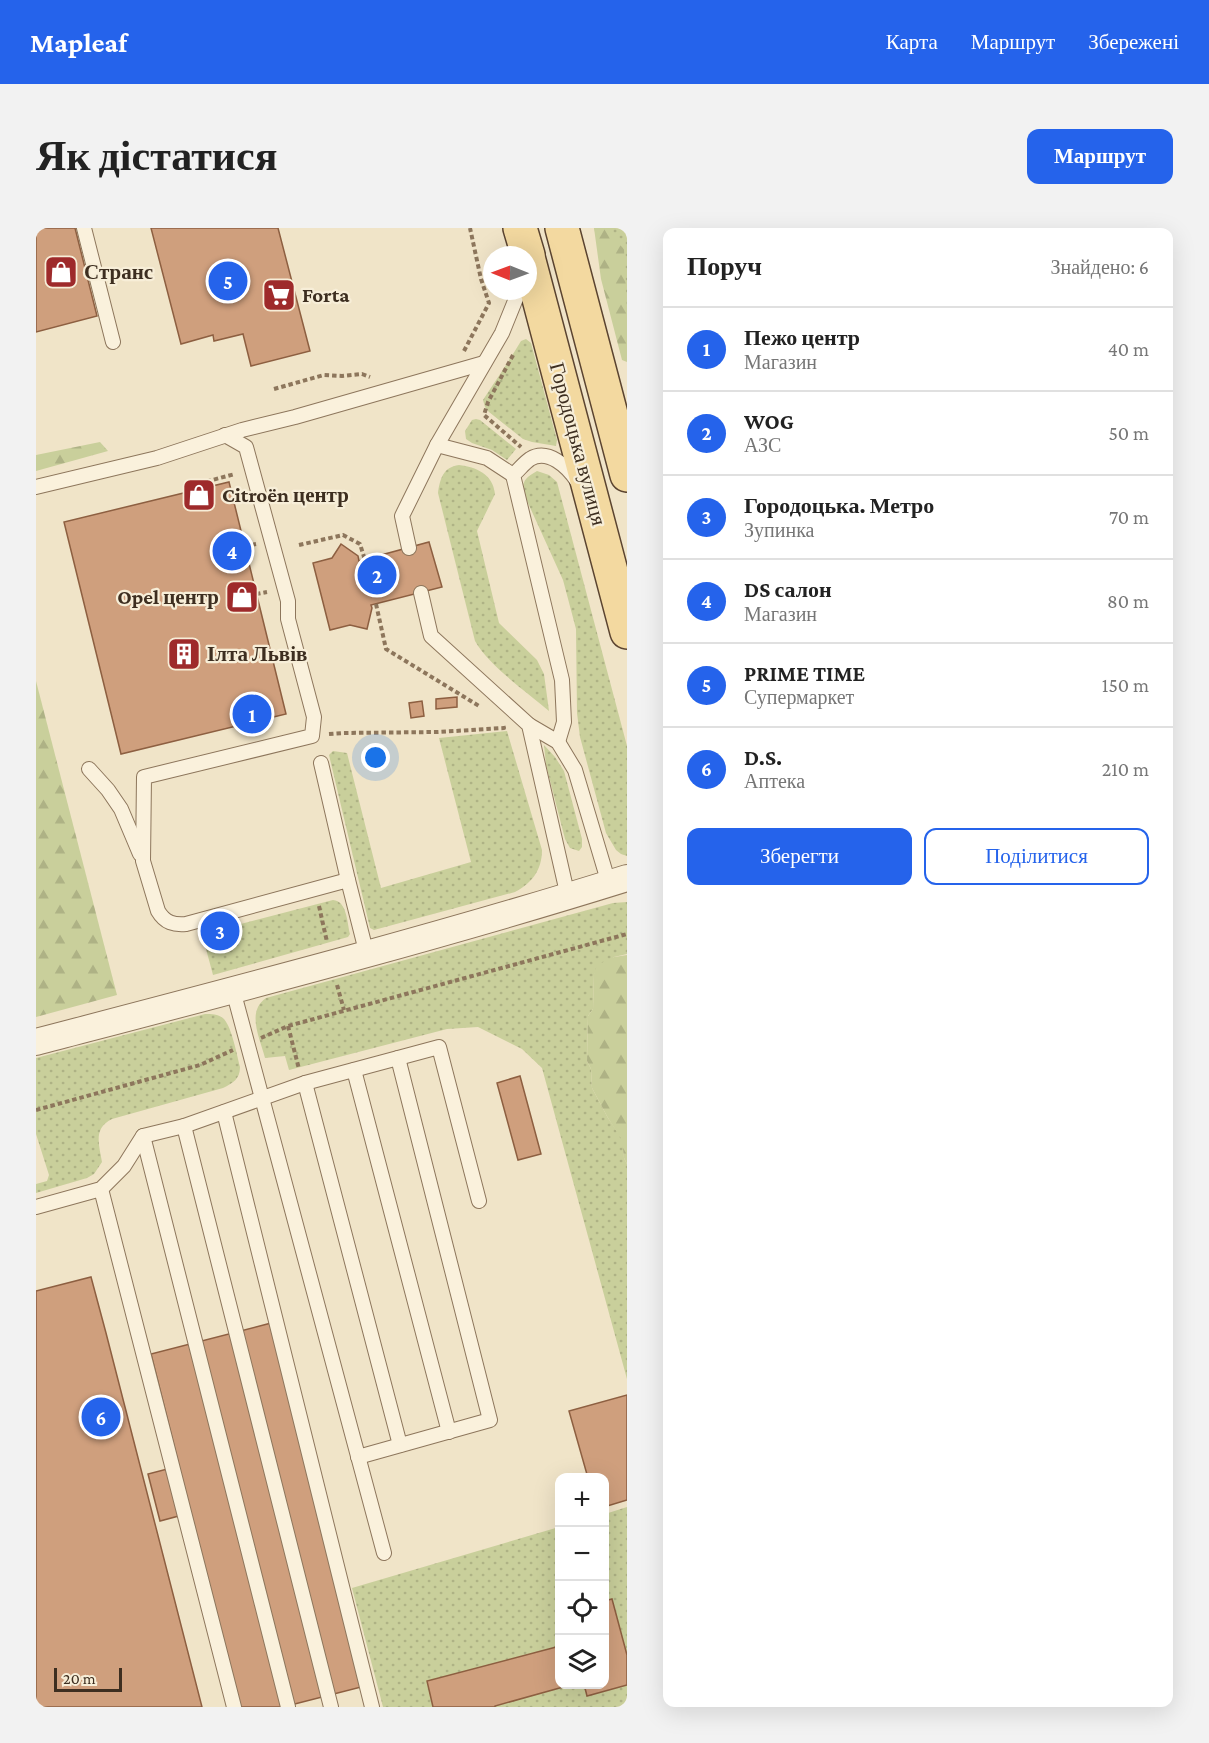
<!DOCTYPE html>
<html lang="uk">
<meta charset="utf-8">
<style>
:root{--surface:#fff;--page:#f2f2f2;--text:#222;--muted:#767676;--line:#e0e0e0;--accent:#2563eb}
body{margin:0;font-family:"Crimson Pro",serif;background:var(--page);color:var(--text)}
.controls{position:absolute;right:18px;bottom:18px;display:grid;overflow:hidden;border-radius:12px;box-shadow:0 6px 24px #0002}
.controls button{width:54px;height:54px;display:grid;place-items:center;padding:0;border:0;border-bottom:2px solid var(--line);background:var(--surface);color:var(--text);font:30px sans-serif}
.compass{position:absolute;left:447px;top:18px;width:54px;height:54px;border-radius:50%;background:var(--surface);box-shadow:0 6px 24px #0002;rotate:271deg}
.scale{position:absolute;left:18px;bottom:15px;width:68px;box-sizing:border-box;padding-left:6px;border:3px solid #3d2e20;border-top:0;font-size:16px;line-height:21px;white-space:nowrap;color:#3d2e20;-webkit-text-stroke:4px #f7eed8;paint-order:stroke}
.you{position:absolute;left:340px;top:530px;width:21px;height:21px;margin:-15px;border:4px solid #fff;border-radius:50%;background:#1a73e8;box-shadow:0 0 0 9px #1a73e833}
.badge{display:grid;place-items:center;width:39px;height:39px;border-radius:50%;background:var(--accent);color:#fff;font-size:20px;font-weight:700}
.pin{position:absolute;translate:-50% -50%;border:3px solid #fff;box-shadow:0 2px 6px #0006}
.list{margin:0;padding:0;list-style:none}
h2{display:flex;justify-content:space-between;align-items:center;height:78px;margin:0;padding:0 24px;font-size:26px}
h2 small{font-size:20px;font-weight:400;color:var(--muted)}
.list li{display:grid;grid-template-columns:39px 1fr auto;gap:18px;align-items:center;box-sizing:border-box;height:84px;padding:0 24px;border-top:2px solid var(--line)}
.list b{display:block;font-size:22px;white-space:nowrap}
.list p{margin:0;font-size:20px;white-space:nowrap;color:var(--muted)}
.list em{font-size:20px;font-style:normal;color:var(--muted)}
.actions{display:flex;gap:12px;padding:18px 24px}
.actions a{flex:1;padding:14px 0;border:2px solid var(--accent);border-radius:12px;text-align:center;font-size:21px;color:var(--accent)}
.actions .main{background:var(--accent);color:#fff}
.icon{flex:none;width:33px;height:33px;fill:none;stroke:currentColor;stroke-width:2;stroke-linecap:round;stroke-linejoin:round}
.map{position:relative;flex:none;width:591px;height:1479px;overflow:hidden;border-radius:12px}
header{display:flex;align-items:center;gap:36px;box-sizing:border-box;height:84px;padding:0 30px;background:var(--accent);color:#fff}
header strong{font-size:28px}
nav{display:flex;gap:33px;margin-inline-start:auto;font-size:21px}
.intro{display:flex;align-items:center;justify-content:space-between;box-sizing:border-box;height:144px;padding:0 36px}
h1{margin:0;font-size:42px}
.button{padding:15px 27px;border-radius:12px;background:var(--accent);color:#fff;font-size:21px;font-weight:700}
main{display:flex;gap:36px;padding:0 36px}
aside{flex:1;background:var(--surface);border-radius:12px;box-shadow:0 6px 24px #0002}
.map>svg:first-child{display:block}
.grass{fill:url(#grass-dots)}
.forest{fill:url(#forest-firs)}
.building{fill:#cf9f7d;stroke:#8d5f41;stroke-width:1.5}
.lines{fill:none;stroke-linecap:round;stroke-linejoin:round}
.lane-casing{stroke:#8d765c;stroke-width:16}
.street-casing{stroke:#8d765c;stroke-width:28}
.primary-casing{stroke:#5b4430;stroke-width:36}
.path{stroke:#8d765c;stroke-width:4;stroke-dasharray:4.5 3;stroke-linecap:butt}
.lane{stroke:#faf1dc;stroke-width:14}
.street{stroke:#faf1dc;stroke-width:26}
.primary{stroke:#f3d9a0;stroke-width:33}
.labels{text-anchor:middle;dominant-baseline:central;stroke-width:4.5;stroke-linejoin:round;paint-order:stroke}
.poi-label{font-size:21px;font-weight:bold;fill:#3d2e20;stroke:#f7eed8;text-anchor:start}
.street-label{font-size:21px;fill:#3d2e20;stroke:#f7eed8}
</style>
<header>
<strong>Mapleaf</strong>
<nav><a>Карта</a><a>Маршрут</a><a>Збережені</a></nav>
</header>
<div class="intro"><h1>Як дістатися</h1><a class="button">Маршрут</a></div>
<main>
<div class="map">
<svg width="591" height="1479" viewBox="0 0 591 1479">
<defs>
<pattern id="grass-dots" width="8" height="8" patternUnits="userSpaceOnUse" patternTransform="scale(1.5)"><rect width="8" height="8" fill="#c9cf9b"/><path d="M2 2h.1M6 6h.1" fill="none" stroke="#aeb285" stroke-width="1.8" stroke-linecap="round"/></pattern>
<pattern id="forest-firs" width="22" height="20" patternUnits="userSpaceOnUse" patternTransform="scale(1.5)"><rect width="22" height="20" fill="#c9cf9b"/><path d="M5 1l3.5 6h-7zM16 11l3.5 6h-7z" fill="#aeb285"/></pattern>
</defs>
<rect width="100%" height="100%" fill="#f0e4c8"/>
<g class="grass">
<polygon points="558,0 591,0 591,129"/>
<path d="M490 111 495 115 521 212 520 218 496 214 487 211 453 184 449 179 447 172C460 152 473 133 485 113Z"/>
<polygon points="440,191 444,192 480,221 471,232 456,222 436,215 430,211 429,203 436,192"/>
<path d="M423 237C440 239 457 246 459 266L441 303 463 395 501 432 508 446 513 483C490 463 454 439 439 413L402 265C404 251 407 239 423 237Z"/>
<path d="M501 243 513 247 521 254 591 518V628L585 626 580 622 570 605 544 509 541 485 540 401 527 352 487 264C486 252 491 249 501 243Z"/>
<path d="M471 503 506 622C506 642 496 655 479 664L338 702 334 700 293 527 297 523 311 525 345 660 435 634 403 510Z"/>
<polygon points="508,517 519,529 528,543 546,611 546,619 543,623 534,620 529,611 510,537"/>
<path d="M297 672C311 673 311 694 314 706L312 709 177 747 166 706Z"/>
<path d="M591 674V726L578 729 558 746 557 781 552 788 551 833 555 841 556 860 572 890 587 912 588 930 591 936V1151L506 840 486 821 442 799 411 801 253 842 249 828 229 830C224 810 210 784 230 770L577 675Z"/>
<path d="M169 786C176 786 183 786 188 791 196 800 201 827 204 839 204 851 197 855 187 860L76 891C57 900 63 917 66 934L58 946 51 950 0 965V956L11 953 13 947 0 906V830Z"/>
<polygon points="591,1279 591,1479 347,1479 316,1360 523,1299 524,1456 568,1456 569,1286"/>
</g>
<g class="forest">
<polygon points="558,0 570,0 570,3 588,21 591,83 591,134 586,132 565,51"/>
<polygon points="64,214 72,223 0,243 0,227"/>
<polygon points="0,453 81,767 0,789"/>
<polygon points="591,727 591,936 588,930 586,912 572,890 556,860 555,841 551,833 552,788 557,781 558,746 561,737 578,729"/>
</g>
<g class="building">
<polygon points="0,0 39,0 61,88 0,104"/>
<polygon points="115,0 242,0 274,123 215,138 207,106 178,113 177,107 145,116"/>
<polygon points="193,254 250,486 85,526 28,294"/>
<polygon points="393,314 406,359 335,377 336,380 331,401 314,397 294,402 277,335 296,330 305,316 322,328 323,333"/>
<polygon points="421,469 421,479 400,481 400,471"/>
<polygon points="386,473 388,488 375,490 373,475"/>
<polygon points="484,848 505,926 482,932 461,855"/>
<polygon points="55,1049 70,1105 166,1479 0,1479 0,1063"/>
<polygon points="239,1094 333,1457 247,1479 204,1479 154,1285 124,1293 112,1246 143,1238 115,1126"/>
<polygon points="591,1167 591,1272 568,1279 568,1250 552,1250 533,1183"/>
<polygon points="576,1371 591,1427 591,1457 551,1468 548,1456 568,1456 568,1373"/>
<polygon points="524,1418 524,1456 538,1456 459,1478 459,1479 397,1479 391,1453"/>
</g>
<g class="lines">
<defs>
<g id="lane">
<polyline points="48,0 77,114"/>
<path d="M189 207 210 219 252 373V391L278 489 276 508 108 549 107 633 122 683C129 695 138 697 150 696L312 652 331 727"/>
<polyline points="401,217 451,230 477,247"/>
<polyline points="0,259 121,230 206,202 259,189 448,135"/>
<polyline points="373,320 366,288 401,217 466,105 483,63"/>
<polyline points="385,365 395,408 493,497 532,669"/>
<polyline points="493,497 522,514 539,542 573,656"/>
<path d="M522 514 528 494 526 452 477 247C483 242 488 235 494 231 512 220 532 239 541 253"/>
<polyline points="285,535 312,652"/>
<polyline points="53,541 72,562 85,581 104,626"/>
<polyline points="197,762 348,1325"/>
<polyline points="318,842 413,1204"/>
<polyline points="269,855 364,1217"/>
<polyline points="188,884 336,1479"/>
<polyline points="148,898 295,1479"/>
<polyline points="107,908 252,1479"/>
<polyline points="65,961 198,1479"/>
<polyline points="0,979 65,961 88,938 107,908 148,898 269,855 403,819 443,973"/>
<polyline points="322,1229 454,1192 362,830"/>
</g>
<path id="street" d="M0 814C198 762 396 711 591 650"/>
<g id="primary">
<polyline points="484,0 492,27"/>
<polyline points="526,0 591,247"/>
<polyline points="492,29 591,404"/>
</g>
</defs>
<use href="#lane" class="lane-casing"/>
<use href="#street" class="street-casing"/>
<use href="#primary" class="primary-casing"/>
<g class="path">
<polyline points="428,123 453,75 445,51 434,0"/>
<polyline points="477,127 452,174 448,187 485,219"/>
<polyline points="238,161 288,147 306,148 326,146 334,149"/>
<polyline points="162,261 161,256 199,246"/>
<polyline points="263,317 307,307 324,316 329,332"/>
<polyline points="209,318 220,316"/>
<polyline points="220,366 231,364"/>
<polyline points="340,376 350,421 443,478"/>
<polyline points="222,493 225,504"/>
<polyline points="293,506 307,505 402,504 468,500 467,497"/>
<polyline points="283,678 291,714"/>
<polyline points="301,757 308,782"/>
<polyline points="252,798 263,841"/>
<polyline points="225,810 252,798 591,706"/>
<polyline points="0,882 164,837 197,822"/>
</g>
<use href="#lane" class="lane"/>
<use href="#street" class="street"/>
<use href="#primary" class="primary"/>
</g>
<defs>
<symbol id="shop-square" viewBox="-11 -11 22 22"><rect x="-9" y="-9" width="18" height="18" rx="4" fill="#9e2a2b" stroke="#f7eed8"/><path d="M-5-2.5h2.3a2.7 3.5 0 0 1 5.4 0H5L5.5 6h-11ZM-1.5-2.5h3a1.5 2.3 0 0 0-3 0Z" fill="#fff"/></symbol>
<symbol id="supermarket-square" viewBox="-11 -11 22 22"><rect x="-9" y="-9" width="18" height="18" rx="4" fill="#9e2a2b" stroke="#f7eed8"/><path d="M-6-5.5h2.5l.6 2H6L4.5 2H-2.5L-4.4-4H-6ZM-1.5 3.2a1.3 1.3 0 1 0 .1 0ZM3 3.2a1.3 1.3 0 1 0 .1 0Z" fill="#fff"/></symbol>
<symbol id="building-square" viewBox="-11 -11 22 22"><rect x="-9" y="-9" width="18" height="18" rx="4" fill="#9e2a2b" stroke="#f7eed8"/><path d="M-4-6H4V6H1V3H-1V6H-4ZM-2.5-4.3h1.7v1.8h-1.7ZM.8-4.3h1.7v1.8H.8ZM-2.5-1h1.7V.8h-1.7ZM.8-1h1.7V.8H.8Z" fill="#fff"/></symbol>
</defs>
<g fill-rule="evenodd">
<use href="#shop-square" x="6" y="25" width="38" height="38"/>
<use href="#supermarket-square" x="224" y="48" width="38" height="38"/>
<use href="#shop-square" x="144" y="248" width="38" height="38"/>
<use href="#shop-square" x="187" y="350" width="38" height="38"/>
<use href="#building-square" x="129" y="407" width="38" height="38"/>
</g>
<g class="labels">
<g class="poi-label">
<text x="48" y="44">Странс</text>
<text x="266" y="67">Forta</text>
<text x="186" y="267">Citroën центр</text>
<text x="183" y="369" text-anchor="end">Opel центр</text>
<text x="171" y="426">Ілта Львів</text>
</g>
<g class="street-label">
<text transform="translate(542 216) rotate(75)">Городоцька вулиця</text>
</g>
</g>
</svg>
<div class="controls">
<button>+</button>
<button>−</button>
<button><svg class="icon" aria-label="locate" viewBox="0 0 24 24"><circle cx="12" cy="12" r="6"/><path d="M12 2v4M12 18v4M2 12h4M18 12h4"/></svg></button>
<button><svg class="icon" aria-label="layers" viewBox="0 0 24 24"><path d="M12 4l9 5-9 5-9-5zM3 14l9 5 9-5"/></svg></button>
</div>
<svg class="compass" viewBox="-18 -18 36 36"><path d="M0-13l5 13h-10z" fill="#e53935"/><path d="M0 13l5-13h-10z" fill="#767676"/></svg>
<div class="scale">20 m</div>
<div class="you"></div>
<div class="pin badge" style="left:216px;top:486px">1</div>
<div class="pin badge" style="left:341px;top:347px">2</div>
<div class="pin badge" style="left:184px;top:703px">3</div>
<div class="pin badge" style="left:196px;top:323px">4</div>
<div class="pin badge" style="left:192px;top:53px">5</div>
<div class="pin badge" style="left:65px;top:1189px">6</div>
</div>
<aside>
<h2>Поруч<small>Знайдено: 6</small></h2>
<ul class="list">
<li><span class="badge">1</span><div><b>Пежо центр</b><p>Магазин</p></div><em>40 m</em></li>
<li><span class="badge">2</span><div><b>WOG</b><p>АЗС</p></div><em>50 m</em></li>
<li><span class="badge">3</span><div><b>Городоцька. Метро</b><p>Зупинка</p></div><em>70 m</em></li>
<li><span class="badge">4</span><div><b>DS салон</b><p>Магазин</p></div><em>80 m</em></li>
<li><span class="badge">5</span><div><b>PRIME TIME</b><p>Супермаркет</p></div><em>150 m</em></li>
<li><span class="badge">6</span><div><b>D.S.</b><p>Аптека</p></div><em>210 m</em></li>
</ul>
<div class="actions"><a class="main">Зберегти</a><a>Поділитися</a></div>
</aside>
</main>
